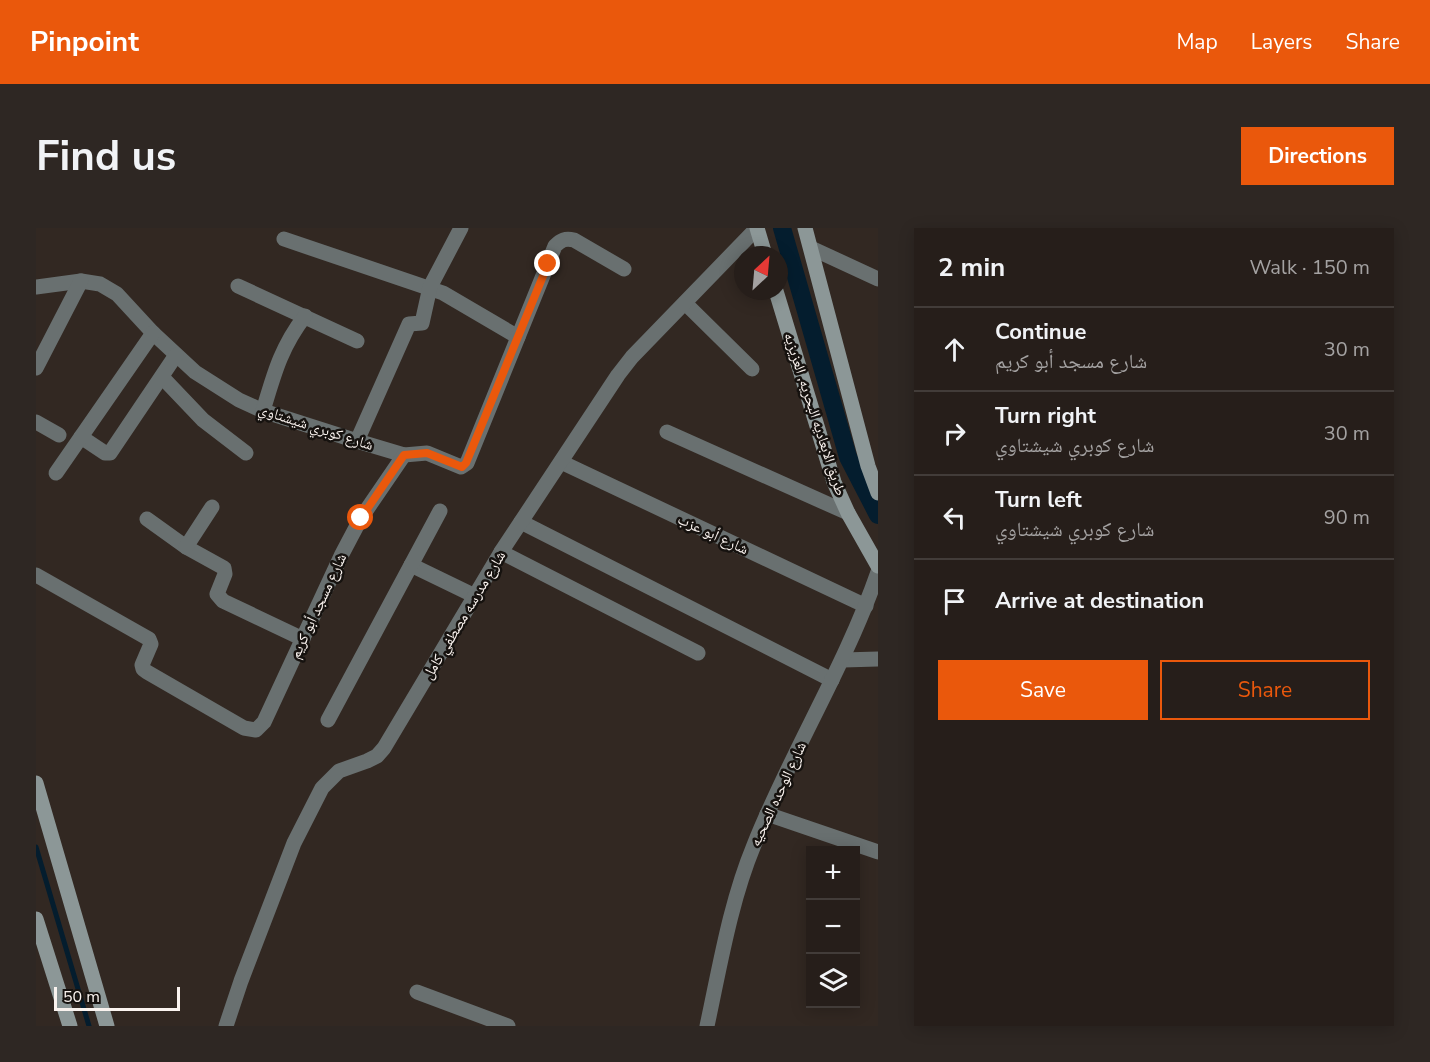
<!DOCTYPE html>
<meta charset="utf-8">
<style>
:root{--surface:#261e1a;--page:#2e2723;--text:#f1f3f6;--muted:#a4a2a2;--line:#423c39;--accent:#ea580c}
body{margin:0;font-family:"Nunito Sans","Noto Naskh Arabic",sans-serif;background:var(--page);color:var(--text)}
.controls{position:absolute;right:18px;bottom:18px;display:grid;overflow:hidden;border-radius:0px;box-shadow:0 3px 15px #0003}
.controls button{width:54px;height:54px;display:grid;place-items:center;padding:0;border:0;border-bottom:2px solid var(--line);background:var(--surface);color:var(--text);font:30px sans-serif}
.compass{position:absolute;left:698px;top:18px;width:54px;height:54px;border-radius:50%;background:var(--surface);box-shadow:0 3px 15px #0003;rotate:26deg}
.scale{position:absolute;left:18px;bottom:15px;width:126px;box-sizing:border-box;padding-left:6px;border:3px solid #faf3ef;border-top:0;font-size:16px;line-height:21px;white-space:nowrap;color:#faf3ef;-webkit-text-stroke:4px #16120f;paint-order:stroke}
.stop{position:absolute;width:18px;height:18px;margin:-14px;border:4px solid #ea580c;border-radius:50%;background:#fff}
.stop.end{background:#ea580c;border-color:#fff;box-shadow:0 2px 6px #0008}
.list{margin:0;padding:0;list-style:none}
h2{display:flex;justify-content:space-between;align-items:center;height:78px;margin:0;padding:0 24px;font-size:26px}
h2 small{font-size:20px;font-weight:400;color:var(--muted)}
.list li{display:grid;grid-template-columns:39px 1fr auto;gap:18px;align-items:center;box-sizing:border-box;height:84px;padding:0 24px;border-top:2px solid var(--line)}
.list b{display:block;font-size:22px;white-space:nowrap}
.list p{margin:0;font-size:20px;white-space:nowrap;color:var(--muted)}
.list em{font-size:20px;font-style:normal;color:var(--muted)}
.actions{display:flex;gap:12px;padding:18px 24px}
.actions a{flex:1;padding:14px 0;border:2px solid var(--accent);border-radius:0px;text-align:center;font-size:21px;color:var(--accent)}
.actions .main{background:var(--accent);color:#fff}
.icon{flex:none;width:33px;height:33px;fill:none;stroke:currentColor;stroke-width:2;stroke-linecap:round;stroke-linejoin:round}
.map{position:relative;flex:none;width:842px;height:798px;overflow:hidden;border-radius:0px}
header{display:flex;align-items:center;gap:36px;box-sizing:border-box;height:84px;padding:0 30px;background:var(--accent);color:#fff}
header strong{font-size:28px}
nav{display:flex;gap:33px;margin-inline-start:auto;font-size:21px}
.intro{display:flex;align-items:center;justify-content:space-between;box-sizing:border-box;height:144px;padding:0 36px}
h1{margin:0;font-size:42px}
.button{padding:15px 27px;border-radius:0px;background:var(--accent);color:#fff;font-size:21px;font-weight:700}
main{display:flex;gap:36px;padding:0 36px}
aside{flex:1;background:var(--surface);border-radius:0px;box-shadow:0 3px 15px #0003}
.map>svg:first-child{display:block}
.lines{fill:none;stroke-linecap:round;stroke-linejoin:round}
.stream{stroke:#041d2e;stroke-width:5}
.canal{stroke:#041d2e;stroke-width:18}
.street{stroke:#697070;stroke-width:15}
.secondary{stroke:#8c9797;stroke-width:15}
.route{stroke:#ea580c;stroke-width:8}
.labels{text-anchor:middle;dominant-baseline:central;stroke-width:5;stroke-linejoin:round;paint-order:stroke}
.street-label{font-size:15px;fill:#faf3ef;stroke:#16120f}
</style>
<header>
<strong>Pinpoint</strong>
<nav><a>Map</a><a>Layers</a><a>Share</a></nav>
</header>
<div class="intro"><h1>Find us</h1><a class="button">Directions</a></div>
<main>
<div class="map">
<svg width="842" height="798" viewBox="0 0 842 798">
<rect width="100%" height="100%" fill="#322822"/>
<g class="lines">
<polyline class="stream" points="0,619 53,798"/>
<polyline class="canal" points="746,0 812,229 842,287"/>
<g class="street">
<polyline points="248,11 407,65 482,109"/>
<polyline points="775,20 842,51"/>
<polyline points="202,58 321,113"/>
<path d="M0 59 45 53 64 56 81 66 117 105 159 144 203 172 227 183 321 213 368 227 391 225 425 239 431 235 519 18C525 12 529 10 538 12L588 41"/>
<polyline points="649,75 716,141"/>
<polyline points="0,140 45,53"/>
<polyline points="126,149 167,192 210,225"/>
<path d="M227 183C238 146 245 119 269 88"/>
<polyline points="0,194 23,207"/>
<polyline points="631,204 812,285"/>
<polyline points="45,209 69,225 74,225 140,127"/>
<polyline points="321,213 373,96 386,95 394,59 425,0"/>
<polyline points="525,234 830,378"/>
<polyline points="20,245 117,105"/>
<polyline points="111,291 150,319 188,340 189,346 181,366 187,373 267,411"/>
<polyline points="485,294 796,452"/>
<polyline points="150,319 176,279"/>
<polyline points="465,324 662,425"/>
<polyline points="375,337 439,368"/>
<polyline points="0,347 113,411 115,416 106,437 107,441 111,444 208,500 220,502 228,494 306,326 325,290 368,227"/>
<polyline points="807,432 842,431"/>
<polyline points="292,492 404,283"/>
<polyline points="731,586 842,624"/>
<polyline points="381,764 472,798"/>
<polyline points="190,798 205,753 258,615 286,560 303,543 331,533 341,528 348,520 465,324 582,147 596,129 721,0"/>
<path d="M671 798C684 738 694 675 718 617 755 524 809 439 842 344"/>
</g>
<g class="secondary">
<polyline points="721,0 729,27"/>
<polyline points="769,0 832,238 842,265"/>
<polyline points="740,63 798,254 812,285 842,338"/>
<polyline points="0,555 71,798"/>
<polyline points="0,691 34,798"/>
</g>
</g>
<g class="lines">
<polyline class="route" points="325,290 368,227 391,225 426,239 430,235 512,36"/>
</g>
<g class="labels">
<g class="street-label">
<text transform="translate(779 186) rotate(72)">طريق الابعاديه البحريه, العزيزيه</text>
<text transform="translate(280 199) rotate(18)">شارع كوبري شيشتاوي</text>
<text transform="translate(677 306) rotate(25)">شارع أبو عزب</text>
<text transform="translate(282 378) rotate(-65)">شارع مسجد أبو كريم</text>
<text transform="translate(428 387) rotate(-59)">شارع مدرسه مصطفي كامل</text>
<text transform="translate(742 566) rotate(-65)">شارع الوحده الصحيه</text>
</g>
</g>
</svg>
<div class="controls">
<button>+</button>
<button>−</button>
<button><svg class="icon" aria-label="layers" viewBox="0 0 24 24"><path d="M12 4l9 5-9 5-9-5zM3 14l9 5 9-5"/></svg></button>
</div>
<svg class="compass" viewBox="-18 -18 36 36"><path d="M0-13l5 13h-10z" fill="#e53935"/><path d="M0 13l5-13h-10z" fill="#a4a2a2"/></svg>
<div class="scale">50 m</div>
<div class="stop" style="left:325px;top:290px"></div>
<div class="stop end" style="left:512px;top:36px"></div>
</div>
<aside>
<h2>2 min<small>Walk · 150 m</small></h2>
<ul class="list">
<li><svg class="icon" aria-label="ahead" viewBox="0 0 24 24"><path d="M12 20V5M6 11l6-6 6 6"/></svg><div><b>Continue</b><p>شارع مسجد أبو كريم</p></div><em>30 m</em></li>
<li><svg class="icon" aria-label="right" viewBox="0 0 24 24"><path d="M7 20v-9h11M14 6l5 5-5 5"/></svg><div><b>Turn right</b><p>شارع كوبري شيشتاوي</p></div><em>30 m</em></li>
<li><svg class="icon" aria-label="left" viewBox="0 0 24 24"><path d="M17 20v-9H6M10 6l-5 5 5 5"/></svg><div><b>Turn left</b><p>شارع كوبري شيشتاوي</p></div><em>90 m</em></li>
<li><svg class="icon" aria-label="arrive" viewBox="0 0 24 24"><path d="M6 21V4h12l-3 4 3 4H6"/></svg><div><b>Arrive at destination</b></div></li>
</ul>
<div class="actions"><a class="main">Save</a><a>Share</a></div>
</aside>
</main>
